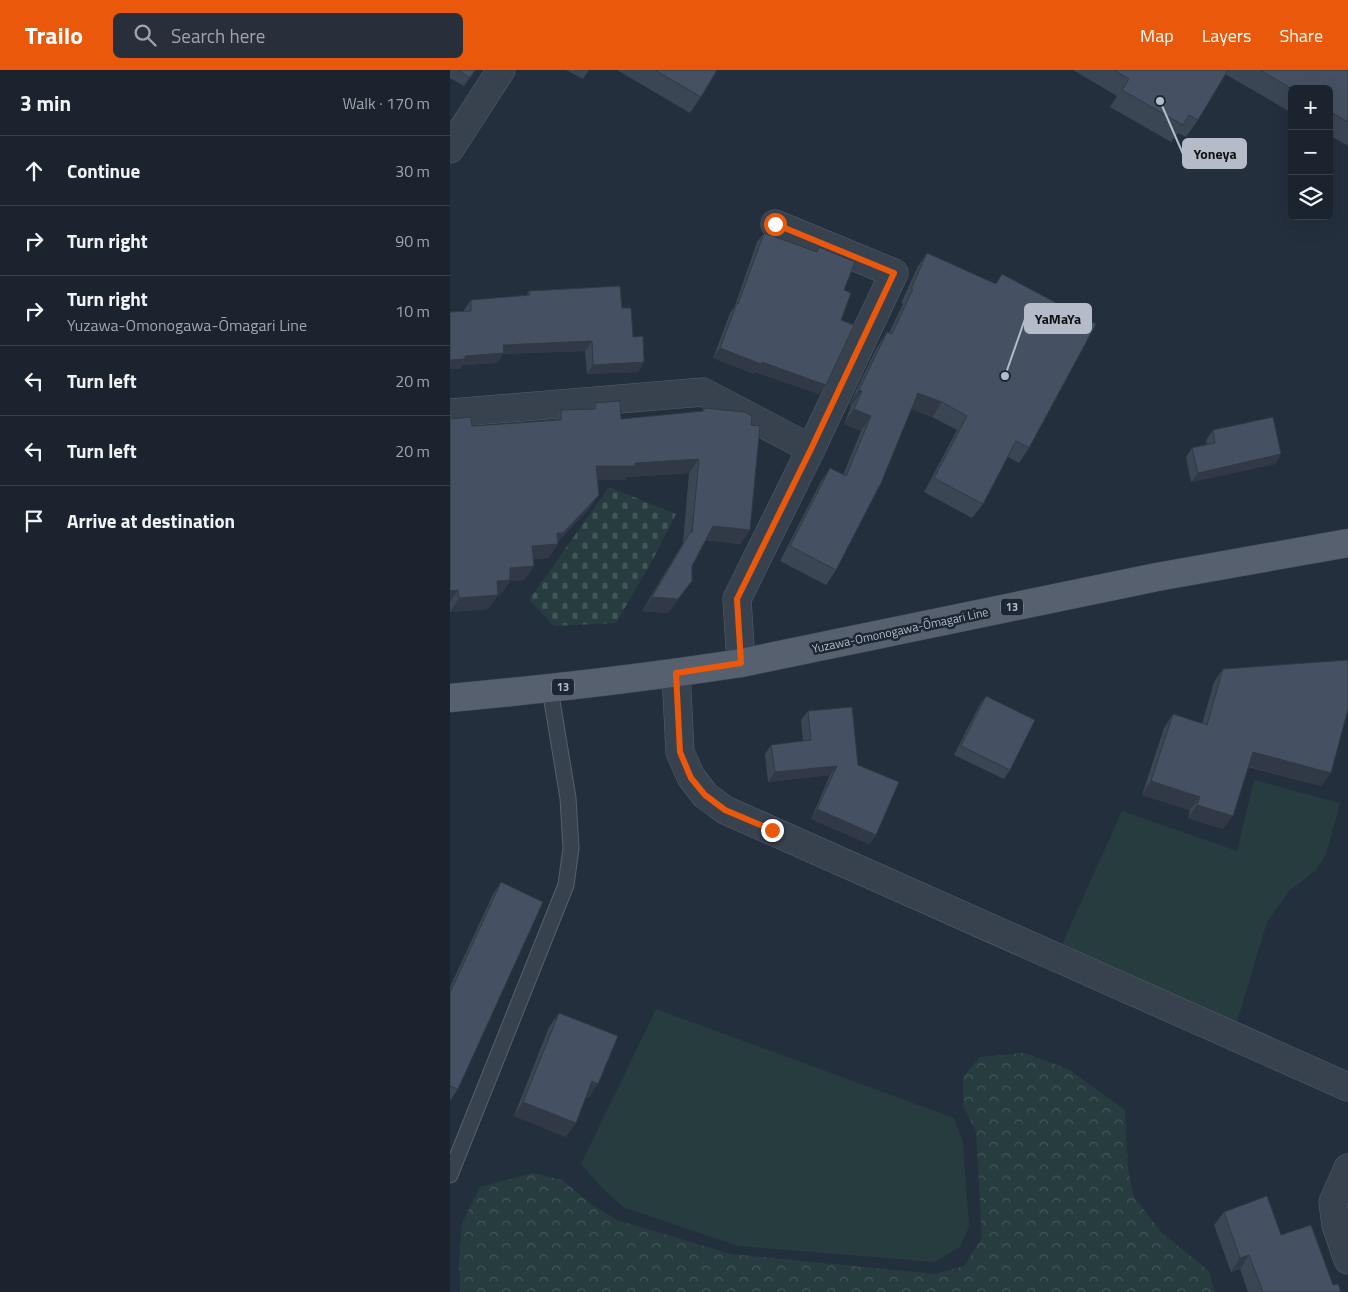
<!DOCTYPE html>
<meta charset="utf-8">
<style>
:root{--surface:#1b232e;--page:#282f3a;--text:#f1f3f6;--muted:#a0a4aa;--line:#39404a;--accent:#ea580c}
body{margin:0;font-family:"Titillium Web",sans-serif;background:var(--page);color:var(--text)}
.controls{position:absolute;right:15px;top:15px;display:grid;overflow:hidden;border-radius:8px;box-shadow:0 5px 20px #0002}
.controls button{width:45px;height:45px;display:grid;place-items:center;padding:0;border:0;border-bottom:1px solid var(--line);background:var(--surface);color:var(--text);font:25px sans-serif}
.stop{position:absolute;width:15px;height:15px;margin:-11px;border:4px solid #ea580c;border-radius:50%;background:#fff}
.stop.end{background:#ea580c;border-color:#fff;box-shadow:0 1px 5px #0008}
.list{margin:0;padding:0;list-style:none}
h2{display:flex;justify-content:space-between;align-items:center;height:65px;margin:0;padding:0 20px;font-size:21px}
h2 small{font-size:16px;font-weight:400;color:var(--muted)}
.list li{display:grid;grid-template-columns:32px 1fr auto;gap:15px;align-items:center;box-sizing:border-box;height:70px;padding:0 20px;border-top:1px solid var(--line)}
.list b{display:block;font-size:19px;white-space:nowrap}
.list p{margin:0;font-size:16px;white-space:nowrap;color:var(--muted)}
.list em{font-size:16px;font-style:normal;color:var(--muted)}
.icon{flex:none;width:28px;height:28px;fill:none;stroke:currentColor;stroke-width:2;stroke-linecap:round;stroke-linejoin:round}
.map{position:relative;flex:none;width:898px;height:1222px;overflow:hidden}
header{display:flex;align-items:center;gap:30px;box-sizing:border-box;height:70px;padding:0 25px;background:var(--accent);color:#fff}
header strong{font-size:24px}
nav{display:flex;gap:28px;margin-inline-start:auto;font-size:18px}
.search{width:350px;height:45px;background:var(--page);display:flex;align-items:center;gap:12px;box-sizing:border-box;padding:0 18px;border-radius:8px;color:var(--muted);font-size:19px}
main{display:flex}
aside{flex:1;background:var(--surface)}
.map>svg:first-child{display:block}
.grass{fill:#263c3f}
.forest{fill:url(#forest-crowns)}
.cemetery{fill:url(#cemetery-stones)}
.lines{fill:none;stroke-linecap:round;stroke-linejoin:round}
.service-casing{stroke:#565f6c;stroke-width:17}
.minor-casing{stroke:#565f6c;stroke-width:29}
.primary-casing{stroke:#414a57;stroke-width:29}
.service{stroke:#38414e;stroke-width:15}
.minor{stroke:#38414e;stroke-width:28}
.primary{stroke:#56606e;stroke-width:28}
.wall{fill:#3b4654}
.shaded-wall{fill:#303945}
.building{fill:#455162;stroke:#303945}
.route{stroke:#ea580c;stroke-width:6}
.labels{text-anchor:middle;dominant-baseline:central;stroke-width:5;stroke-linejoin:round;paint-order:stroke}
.shield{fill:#1d2633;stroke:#878f9c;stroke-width:1}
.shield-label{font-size:11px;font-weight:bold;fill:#b4bcc9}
.street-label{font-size:12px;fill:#b4bcc9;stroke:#1d2633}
.leader{fill:none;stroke:#b4bcc9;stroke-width:2}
.callout-dot{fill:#b4bcc9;stroke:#1d2633;stroke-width:2}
.callout{fill:#b4bcc9;stroke:#b4bcc9;stroke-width:2}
.callout-label{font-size:14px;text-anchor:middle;font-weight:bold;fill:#111}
</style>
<header>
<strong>Trailo</strong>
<div class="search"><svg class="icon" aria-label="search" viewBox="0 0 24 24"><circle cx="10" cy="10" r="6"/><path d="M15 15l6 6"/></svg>Search here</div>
<nav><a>Map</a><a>Layers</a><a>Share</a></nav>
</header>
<main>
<aside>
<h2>3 min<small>Walk · 170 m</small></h2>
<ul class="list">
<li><svg class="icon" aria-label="ahead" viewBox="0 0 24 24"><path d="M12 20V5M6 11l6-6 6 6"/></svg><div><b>Continue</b></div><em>30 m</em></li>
<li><svg class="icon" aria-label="right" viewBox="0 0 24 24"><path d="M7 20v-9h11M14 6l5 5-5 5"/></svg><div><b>Turn right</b></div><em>90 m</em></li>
<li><svg class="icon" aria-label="right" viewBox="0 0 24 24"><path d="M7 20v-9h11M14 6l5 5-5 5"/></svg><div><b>Turn right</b><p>Yuzawa-Omonogawa-Ōmagari Line</p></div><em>10 m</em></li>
<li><svg class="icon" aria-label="left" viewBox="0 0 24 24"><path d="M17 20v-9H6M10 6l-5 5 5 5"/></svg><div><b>Turn left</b></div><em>20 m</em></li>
<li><svg class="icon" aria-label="left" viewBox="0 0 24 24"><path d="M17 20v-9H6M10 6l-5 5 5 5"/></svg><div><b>Turn left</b></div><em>20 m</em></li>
<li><svg class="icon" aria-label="arrive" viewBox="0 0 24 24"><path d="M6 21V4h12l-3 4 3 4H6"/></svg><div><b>Arrive at destination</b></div></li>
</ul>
</aside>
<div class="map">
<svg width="898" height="1222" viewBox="0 0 898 1222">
<defs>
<pattern id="forest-crowns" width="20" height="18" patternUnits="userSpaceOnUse" patternTransform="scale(1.25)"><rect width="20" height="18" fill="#263c3f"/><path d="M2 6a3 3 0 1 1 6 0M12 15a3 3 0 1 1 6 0" fill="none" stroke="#435659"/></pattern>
<pattern id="cemetery-stones" width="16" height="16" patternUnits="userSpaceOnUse" patternTransform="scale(1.25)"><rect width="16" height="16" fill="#263c3f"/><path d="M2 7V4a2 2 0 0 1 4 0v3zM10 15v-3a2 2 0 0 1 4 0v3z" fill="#435659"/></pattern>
</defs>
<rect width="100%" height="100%" fill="#242f3e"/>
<g class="grass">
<polygon points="804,710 890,733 876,785 864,802 840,820 817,852 787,952 612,874 672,741 787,781"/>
<polygon points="206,939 504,1048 513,1072 519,1157 510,1177 484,1192 288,1176 173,1137 149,1115 131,1094"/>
</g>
<polygon class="forest" points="575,983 618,999 675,1040 678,1099 684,1127 712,1163 759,1201 765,1222 10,1222 9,1189 12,1153 30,1117 83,1103 112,1110 141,1134 167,1150 281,1184 485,1204 514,1196 532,1168 526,1061 513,1036 513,1007 530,987"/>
<polygon class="cemetery" points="159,417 226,444 202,491 166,553 104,556 79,530"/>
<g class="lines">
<defs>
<polyline id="service" points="0,1105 116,815 121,778 118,728 100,619"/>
<g id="minor">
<polyline points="0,79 51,0"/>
<polyline points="0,343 253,322 361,379"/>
<polyline points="291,593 287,529 361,379 444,203 325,154"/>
<polyline points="226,603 230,682 241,707 255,725 275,740 898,1017"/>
<polyline points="898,1098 883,1132 886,1155 898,1190"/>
</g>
<path id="primary" d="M0 628C97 619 194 608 291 593L707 507 898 473"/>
</defs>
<use href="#service" class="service-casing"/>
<use href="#minor" class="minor-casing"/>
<use href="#primary" class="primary-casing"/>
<use href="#service" class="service"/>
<use href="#minor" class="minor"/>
<use href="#primary" class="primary"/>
</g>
<g class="wall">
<polygon points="0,0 25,0 14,16 0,8"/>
<polygon points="116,0 139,0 133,9"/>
<polygon points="167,0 267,0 251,27 240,43"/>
<polygon points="623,0 898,0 898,76 879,65 879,19 842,19 842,43 775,4 748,50 736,67 728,63 721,72 660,37 667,26"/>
<polygon points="314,163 366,181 369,177 394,220 391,250 369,324 305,302 304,304 263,288 280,243 284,238 307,172"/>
<polygon points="477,183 545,214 552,204 579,378 569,393 558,387 533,434 522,448 474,422 507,360 482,347 461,339 386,500 376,515 330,491 370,413 380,398 393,405 411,361 394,354 401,336 399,335 427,277 437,262 439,263 453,234 451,233 467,198"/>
<polygon points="79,221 172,238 183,267 194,292 188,302 137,304 135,281 53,284 47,293 12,295 9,299 0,299 0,242 14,241 14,240 21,230 76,226"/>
<polygon points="145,333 171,349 252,341 254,338 301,355 300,460 290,474 255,470 242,496 242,511 218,543 192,541 233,473 239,403 177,407 175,410 147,410 139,439 107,472 108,474 98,488 83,489 84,496 74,510 60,511 51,524 48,525 38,539 0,542 0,349 22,356 104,350 111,340 141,339"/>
<polygon points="763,360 831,384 825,394 741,412 736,387 742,378 757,374 756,370"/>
<polygon points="773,599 881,703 871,716 798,697 773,759 738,748 740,740 692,725 714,658 723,644 752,654 764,612"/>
<polygon points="536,626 560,700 554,709 504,685 529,636"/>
<polygon points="358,641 408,695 426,765 419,774 361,749 380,705 318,712 315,684 321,675 353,671 351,650"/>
<polygon points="51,812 8,1019 0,1031 0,917 43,824"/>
<polygon points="109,943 139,1028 136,1027 116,1067 64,1046 99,957"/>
<polygon points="774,1142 831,1165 883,1215 891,1222 798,1222 790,1199 781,1202 764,1155"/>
</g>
<g class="shaded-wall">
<polygon points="142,271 135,281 53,284 47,293 12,295 9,299 0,299 0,290 53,275"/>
<polygon points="270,278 312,292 376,315 369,324 305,302 304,304 263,288"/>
<polygon points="194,292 188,302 137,304 143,295"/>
<polygon points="409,320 412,321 401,336 399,335"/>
<polygon points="468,323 492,332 482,347 458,338"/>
<polygon points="404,339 421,346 411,361 394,354"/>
<polygon points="831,384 825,394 741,412 748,403"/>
<polygon points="249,389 239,403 177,407 175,410 136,410 146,396"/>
<polygon points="149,425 139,439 106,474 108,474 98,488 72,490 82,476 107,463"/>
<polygon points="263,456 300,460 290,474 253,470"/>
<polygon points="84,496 74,510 60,511 51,524 37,525 47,511 60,498"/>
<polygon points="242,511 218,543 192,541 202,527"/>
<polygon points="8,520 0,532 0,521"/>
<polygon points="48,525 38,539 0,542 9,528"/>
<polygon points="803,682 881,703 871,716 794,695"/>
<polygon points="387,696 380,705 318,712 325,702"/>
<polygon points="701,711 750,727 740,740 692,725"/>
<polygon points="747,735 783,746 773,759 738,748"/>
<polygon points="367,739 426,765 419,774 361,749"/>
<polygon points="142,1011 148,1014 139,1028 133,1025"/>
<polygon points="73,1032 126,1053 116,1067 64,1046"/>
<polygon points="799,1185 790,1199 781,1202 790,1188"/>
</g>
<g class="building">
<polygon points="8,0 25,0 20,8"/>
<polygon points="205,0 267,0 251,27"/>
<polygon points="664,0 778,0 748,50 739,45 733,55 672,20 679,9"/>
<polygon points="810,0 898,0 898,52 879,41 879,19 842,19"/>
<polygon points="314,163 367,182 369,177 405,192 394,220 401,223 391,250 404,255 376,315 312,292 311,294 270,278 287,233 288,234"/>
<polygon points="477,183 546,214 552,204 646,254 579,378 566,371 533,434 484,408 517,346 492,332 468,323 431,413 386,500 340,476 380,398 396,406 421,346 404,339 412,321 409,320 437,262 442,264 463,219 461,219"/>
<polygon points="170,216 172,238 181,238 183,267 193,266 194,292 143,295 142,271 53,275 54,283 15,286 15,289 0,290 0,242 21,241 21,230 80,225 79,221"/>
<polygon points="170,331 171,349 254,341 254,338 294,342 302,346 301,355 310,356 300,460 263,456 242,496 242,511 228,529 202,527 242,459 242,463 249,389 185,393 185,396 146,396 149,425 113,463 107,463 108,474 82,476 84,496 60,498 60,510 47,511 48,525 9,528 8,520 0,521 0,349 21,347 22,356 111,350 111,340 145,339 145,333"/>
<polygon points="823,347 831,384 748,403 742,378 765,373 763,360"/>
<polygon points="898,590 898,639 881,703 803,682 783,746 747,735 750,727 701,711 723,644 757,655 773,599"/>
<polygon points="536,626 585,650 560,700 511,676"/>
<polygon points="402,637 408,695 449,712 426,765 367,739 387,696 325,702 321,675 361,670 358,641"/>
<polygon points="51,812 93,832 8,1019 0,1016 0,923"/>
<polygon points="109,943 168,966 148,1014 142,1011 126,1053 73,1032"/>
<polygon points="817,1126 831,1165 861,1155 883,1215 888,1214 891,1222 813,1222 799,1185 790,1188 774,1142"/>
</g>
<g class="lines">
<polyline class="route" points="322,760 275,740 255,725 241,708 230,682 226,603 291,593 287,529 361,379 444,203 325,154"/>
</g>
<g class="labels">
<g class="shield">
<rect x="551" y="528.5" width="22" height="17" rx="4"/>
<rect x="102" y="608.5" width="22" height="17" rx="4"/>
</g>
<g class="shield-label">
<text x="562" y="537">13</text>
<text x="113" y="617">13</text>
</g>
<g class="street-label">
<text transform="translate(450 560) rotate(-12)">Yuzawa-Omonogawa-Ōmagari Line</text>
</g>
</g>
<path class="leader" d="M710 31L733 84M555 306L575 249"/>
<g class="callout-dot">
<circle cx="710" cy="31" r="5"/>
<circle cx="555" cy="306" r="5"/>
</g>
<g class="callout">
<rect x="733" y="69" width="63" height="29" rx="5"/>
<rect x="575" y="234" width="66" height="29" rx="5"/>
</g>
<g class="callout-label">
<text x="765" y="89">Yoneya</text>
<text x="608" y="254">YaMaYa</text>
</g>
</svg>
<div class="controls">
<button>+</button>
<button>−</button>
<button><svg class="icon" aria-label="layers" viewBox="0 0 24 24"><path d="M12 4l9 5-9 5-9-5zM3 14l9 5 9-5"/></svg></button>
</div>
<div class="stop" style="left:325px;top:154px"></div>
<div class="stop end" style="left:322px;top:760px"></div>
</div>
</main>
